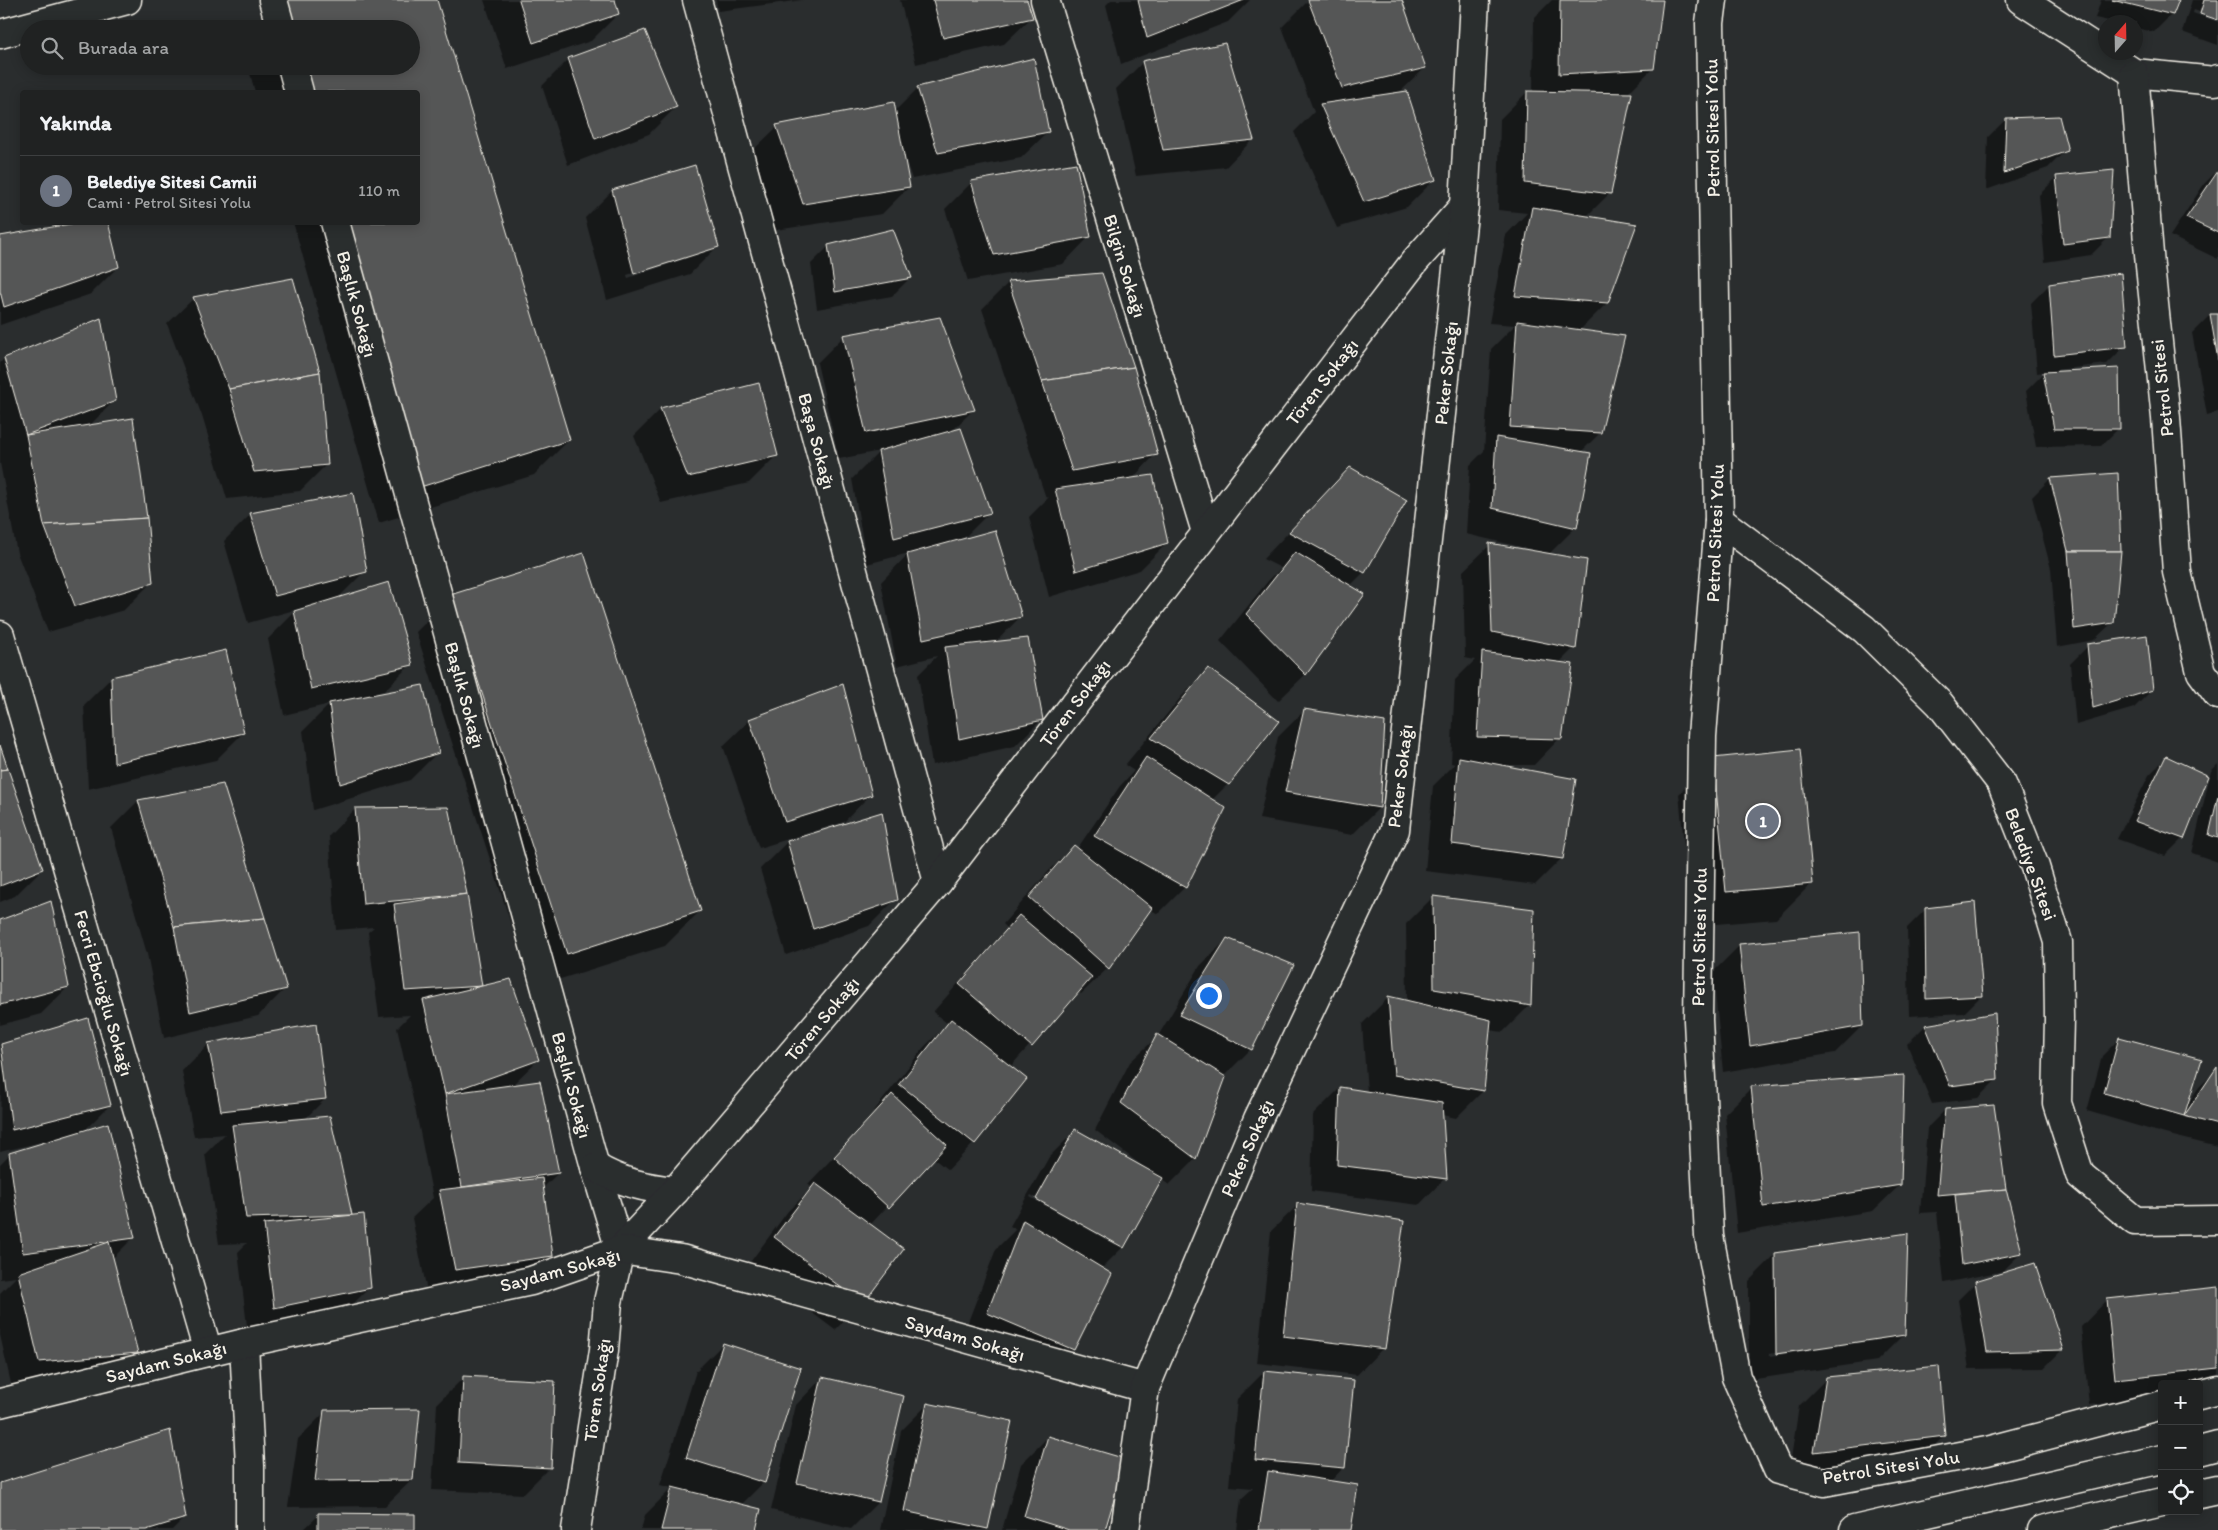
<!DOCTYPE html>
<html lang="tr">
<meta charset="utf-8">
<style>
:root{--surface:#202222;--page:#282a2a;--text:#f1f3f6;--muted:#a2a4a5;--line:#3d3f40;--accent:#8c9099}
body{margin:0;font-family:Itim,sans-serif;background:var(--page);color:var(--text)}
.controls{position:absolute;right:15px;bottom:15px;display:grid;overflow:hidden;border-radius:5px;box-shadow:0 2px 12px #0003}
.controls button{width:45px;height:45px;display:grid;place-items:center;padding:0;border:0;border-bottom:1px solid var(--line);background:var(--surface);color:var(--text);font:25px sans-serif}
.compass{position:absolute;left:2098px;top:15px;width:45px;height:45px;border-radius:50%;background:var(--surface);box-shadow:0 2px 12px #0003;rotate:20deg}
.you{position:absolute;left:1208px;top:995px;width:18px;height:18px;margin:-12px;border:4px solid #fff;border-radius:50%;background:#1a73e8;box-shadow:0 0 0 8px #1a73e833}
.badge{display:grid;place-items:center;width:32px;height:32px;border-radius:50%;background:var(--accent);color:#fff;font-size:16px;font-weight:700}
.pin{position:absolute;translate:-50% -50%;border:2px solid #fff;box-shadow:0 1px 5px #0006}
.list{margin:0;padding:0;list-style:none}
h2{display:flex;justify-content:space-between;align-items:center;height:65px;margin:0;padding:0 20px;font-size:21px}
h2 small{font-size:16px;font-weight:400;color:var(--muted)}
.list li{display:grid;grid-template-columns:32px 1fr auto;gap:15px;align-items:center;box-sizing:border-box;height:70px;padding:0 20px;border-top:1px solid var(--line)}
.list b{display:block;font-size:19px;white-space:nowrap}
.list p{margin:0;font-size:16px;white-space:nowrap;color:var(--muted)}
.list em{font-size:16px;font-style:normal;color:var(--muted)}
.icon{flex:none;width:28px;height:28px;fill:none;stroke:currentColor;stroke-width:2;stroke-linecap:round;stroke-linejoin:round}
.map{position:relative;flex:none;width:2218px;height:1530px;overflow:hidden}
.search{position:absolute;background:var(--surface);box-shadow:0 2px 12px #0003;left:20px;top:20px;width:400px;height:55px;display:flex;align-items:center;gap:12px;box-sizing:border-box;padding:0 18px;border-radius:28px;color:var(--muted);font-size:19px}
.panel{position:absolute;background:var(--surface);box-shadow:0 2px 12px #0003;left:20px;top:90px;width:400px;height:135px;border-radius:5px}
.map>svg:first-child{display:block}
.shadow{fill:#0007;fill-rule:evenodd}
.building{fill:#555756;stroke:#f4f1e8}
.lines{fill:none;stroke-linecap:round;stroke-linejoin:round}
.minor-casing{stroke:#f4f1e8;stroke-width:31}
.major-casing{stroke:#f4f1e8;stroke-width:31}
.minor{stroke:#2a2d2e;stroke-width:28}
.major{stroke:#2a2d2e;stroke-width:28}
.labels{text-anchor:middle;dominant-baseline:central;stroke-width:4.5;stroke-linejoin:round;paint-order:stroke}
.street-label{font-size:19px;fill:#f4f1e8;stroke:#2a2d2e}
</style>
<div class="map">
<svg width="2218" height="1530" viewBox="0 0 2218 1530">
<rect width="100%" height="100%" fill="#2a2d2e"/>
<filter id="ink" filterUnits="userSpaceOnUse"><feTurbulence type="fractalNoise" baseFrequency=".02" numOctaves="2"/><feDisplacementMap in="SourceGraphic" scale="10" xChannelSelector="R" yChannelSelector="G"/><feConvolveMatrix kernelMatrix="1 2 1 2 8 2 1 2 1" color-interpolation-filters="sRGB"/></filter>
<g filter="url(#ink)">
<g class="shadow">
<polygon points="288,0 435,0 569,440 534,475 379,523 293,222 418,222 418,92 255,92 248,66 411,66 411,29 250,29 275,4"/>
<polygon points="484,0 614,0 618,14 591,41 507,69"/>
<polygon points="716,0 803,0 718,11"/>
<polygon points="900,0 1026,0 1031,18 1004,44 916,64"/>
<polygon points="1111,0 1250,0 1228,22 1121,64 1106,5"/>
<polygon points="1309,0 1401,0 1425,68 1399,93 1434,180 1407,207 1337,228 1294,132 1314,112 1282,27"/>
<polygon points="1552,0 1661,0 1653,68 1627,94 1610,193 1586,217 1607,303 1579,331 1600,433 1580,453 1576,527 1548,555 1574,648 1559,663 1560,738 1534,765 1500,765 1562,858 1535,885 1425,871 1433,786 1455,764 1451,763 1455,680 1475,660 1465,658 1463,571 1490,545 1534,552 1534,550 1466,534 1470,465 1484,451 1491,349 1515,325 1489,323 1506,235 1527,213 1498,210 1500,119 1527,92 1533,92 1534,18"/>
<polygon points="2101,0 2177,0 2172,14 2154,32 2136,28 2136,22 2114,22 2095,18"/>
<polygon points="2192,0 2218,0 2218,19 2194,10 2193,13 2218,22 2218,45 2182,32"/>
<polygon points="569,59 676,107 649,134 568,165 542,86"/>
<polygon points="1143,62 1252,140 1226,167 1136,176 1116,89"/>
<polygon points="918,88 1048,132 1021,158 912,179 905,158 903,158 909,187 882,214 776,230 750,153 777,127 894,112"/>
<polygon points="2006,119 2066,150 2048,168 1986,190 1988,137"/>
<polygon points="2218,170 2218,259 2170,236 2204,184"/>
<polygon points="2057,177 2109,237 2091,255 2045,262 2039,195"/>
<polygon points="972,182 1089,237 1063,264 968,281 945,209"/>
<path d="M612 191 717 247 690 274 607 300 585 218ZM687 256V258L628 278 627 275Z"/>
<polygon points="0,238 118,267 91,294 0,325"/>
<polygon points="829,246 910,278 892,296 817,309 811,264"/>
<polygon points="1009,282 1156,454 1132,479 1167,543 1140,570 1049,597 1029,517 1049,497 1046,498 982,309"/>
<polygon points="2049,285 2125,346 2107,364 2055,370 2119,428 2101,446 2036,447 2026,391 2045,372 2037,373 2031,303"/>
<polygon points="194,298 327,464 300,491 227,499 202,416 167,324"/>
<polygon points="2210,315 2218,315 2218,412 2207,415 2192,333"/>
<polygon points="844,336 974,409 951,432 989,513 961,541 1020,617 995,643 1042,719 1015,746 932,765 918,675 937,656 897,666 881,582 909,553 867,564 852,479 880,451 839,459 817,363"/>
<polygon points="4,359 114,401 89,426 151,583 124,610 48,632 17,553 0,463 0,363"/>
<polygon points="758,385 776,456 749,483 661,503 634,436 661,409"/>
<polygon points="2117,474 2113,622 2094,640 2057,647 2051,569 2032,497 2050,479"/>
<polygon points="1324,495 1364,572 1350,586 1363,594 1305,675 1278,701 1220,641 1268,581 1281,568 1263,559"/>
<polygon points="250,515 365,571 337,599 411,664 384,691 376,693 437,753 410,780 313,810 303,731 330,704 284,715 268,639 298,609 248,623 224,541"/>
<polygon points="451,597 700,911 665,946 532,988 416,632"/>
<polygon points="2088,646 2152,690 2134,708 2076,725 2070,664"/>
<polygon points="1208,670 1228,784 1212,800 1185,887 1158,914 1150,909 1108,968 1081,994 1078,992 1010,1067 974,1143 948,1170 933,1158 870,1225 862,1303 835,1330 748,1265 788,1211 812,1188 808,1184 875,1113 874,1111 924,1047 948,1024 933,1012 1007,928 1003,924 1047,873 1074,846 1077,849 1120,786 1134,771 1125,765 1181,697"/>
<polygon points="111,678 243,733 216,760 88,789 84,705"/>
<polygon points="1305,710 1379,808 1352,835 1259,819 1278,737"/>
<polygon points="750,720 870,795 844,822 759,848 723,746"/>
<polygon points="0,748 42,869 15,896 0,902"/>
<polygon points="2167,757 2183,838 2165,856 2117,839 2149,775"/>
<polygon points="1714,759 1811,884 1776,919 1692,926 1679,794"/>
<polygon points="2218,764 2218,862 2192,853 2211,771"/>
<polygon points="222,785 285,989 258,1016 164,1038 147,954 111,828 138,801"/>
<polygon points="355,809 447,809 466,894 481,987 538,1060 511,1086 558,1173 542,1189 552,1255 525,1282 428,1296 412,1218 433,1198 418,1122 397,1028 410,1015 379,1017 368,932 374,927 336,930 329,836"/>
<polygon points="881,814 896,899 869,926 786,955 760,869 787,842"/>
<polygon points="1433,897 1530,1005 1503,1032 1489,1030 1483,1091 1456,1118 1442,1115 1445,1178 1419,1205 1311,1191 1313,1115 1340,1088 1367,1092 1362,1024 1389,997 1407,1002 1406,924"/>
<polygon points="1925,910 1982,995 1964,1013 1909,1016 1907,928"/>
<polygon points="0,921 68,987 41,1014 0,1025"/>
<path d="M1227 939 1251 1049 1223 1077 1225 1078 1195 1159 1169 1185 1161 1179 1123 1247 1101 1269 1110 1274 1073 1350 1046 1376 961 1340 996 1249 1016 1229 1010 1226 1049 1157 1075 1131 1144 1169 1145 1168 1095 1130 1130 1062 1158 1036 1200 966ZM1031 1195 1116 1242V1245L1030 1197Z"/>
<polygon points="1740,945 1862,1026 1835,1053 1723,1072 1713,972"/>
<polygon points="1994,1015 1996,1080 1978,1098 1932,1104 1907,1044 1925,1026"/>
<polygon points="2120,1038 2186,1106 2199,1087 2218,1069 2218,1147 2165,1134 2087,1111 2102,1056"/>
<polygon points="209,1044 325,1099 304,1120 329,1118 351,1216 370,1287 343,1314 248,1334 238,1252 247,1243 219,1244 205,1154 225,1134 194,1137 182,1071"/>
<polygon points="1,1045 110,1105 83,1132 133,1238 112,1259 136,1353 110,1379 12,1388 0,1335 0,1293 16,1277 0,1279 0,1164 10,1154 45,1143 45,1141 0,1152"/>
<polygon points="1752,1087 1900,1185 1873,1211 1737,1233 1725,1114"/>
<polygon points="1993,1106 2004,1189 2021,1253 2003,1271 1944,1283 1937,1212 1920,1213 1927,1128 1945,1110"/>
<polygon points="1298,1205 1383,1348 1357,1375 1257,1363 1271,1231"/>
<path d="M1776 1254 1904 1334 1877 1361 1749 1380V1281ZM1879 1337V1340L1770 1356 1769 1354Z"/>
<polygon points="1976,1282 2062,1350 2044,1368 1969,1369 1958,1300"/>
<polygon points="2218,1289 2218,1392 2199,1384 2162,1384 2162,1398 2089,1405 2081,1327 2107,1300"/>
<polygon points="723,1344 764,1482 741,1505 755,1530 641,1530 645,1515 672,1488 660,1485 696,1371"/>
<polygon points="1264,1372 1344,1467 1330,1482 1350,1530 1237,1530 1241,1499 1253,1488 1229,1486 1237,1399"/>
<polygon points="464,1377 550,1467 523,1494 432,1490 437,1404"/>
<polygon points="822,1378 902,1397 878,1502 851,1529 771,1510 796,1405"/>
<polygon points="1826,1379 1944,1436 1917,1463 1788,1478 1799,1406"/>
<polygon points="928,1404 987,1529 986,1530 880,1530 901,1431"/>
<polygon points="325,1412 412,1480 385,1506 288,1507 298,1439"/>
<polygon points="1048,1437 1103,1530 1002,1530 1021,1464"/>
<polygon points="0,1484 185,1517 172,1530 0,1530"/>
<polygon points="319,1515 413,1530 303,1530"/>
</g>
<g class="building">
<polygon points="284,0 437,0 570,440 414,489 337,222 418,222 418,92 300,92 292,66 411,66 411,29 282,29"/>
<polygon points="519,0 615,0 619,14 533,43"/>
<polygon points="933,0 1027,0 1033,18 943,38"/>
<polygon points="1138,0 1244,0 1147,38"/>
<polygon points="1308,0 1402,0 1426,68 1342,88"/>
<polygon points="1560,0 1663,0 1654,69 1559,74"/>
<polygon points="2112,0 2179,0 2173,15"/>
<polygon points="2204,0 2218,0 2218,20 2200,14"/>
<polygon points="645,30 677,107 595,139 568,58"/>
<polygon points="1225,43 1254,140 1163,150 1142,61"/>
<polygon points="1034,58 1049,132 938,153 917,87"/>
<polygon points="1407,91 1436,180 1364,202 1320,104"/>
<polygon points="1527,91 1632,93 1611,194 1525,183"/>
<polygon points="894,102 910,187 803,204 776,125"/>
<polygon points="2059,116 2068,151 2004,173 2006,118"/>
<polygon points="1076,163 1091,237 994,255 971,181"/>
<polygon points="695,165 719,247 634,274 612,190"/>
<polygon points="2114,170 2110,238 2063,244 2056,176"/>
<polygon points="2218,171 2218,233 2186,218"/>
<polygon points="1532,207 1637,224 1608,303 1515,296"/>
<polygon points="82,222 108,222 119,267 4,307 0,291 0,236"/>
<polygon points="893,229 912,278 835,292 828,245"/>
<polygon points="1102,273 1134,367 1042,381 1008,281"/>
<polygon points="2121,273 2127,347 2054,355 2049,284"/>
<polygon points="293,278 320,372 229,389 193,297"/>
<polygon points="2210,314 2218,314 2218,360"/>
<polygon points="940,317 975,410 866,433 843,335"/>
<polygon points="101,318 116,401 26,435 4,358"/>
<polygon points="1517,321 1625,336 1601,433 1510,427"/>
<polygon points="1134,367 1158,455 1072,471 1042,381"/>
<polygon points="2119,368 2120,429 2054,429 2043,372"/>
<polygon points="320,372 328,465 254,472 229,389"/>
<polygon points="759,383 778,456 688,477 660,408"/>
<polygon points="133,418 147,518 44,525 26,435"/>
<polygon points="961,428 991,513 894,538 878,451"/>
<polygon points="1496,437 1591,453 1577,528 1492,508"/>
<polygon points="1350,467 1407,500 1365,573 1289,532"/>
<polygon points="2118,473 2121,551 2068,551 2050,478"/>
<polygon points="1153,475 1168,543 1076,571 1055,489"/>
<polygon points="353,493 367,572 275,596 250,513"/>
<polygon points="147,518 153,583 75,606 44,525"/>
<polygon points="995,530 1022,617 923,639 907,554"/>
<polygon points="1489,543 1587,560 1576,649 1492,632"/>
<polygon points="2068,551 2121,551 2114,623 2074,629"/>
<polygon points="1295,552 1365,594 1306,675 1246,614"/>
<polygon points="584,553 701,911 567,954 450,595"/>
<polygon points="389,582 413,665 311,689 294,611"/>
<polygon points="2147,635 2153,690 2093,708 2087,644"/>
<polygon points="1028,638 1043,720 959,739 945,647"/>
<polygon points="226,650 244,733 114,763 111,677"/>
<polygon points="1482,652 1573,664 1562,739 1477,737"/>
<polygon points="1208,668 1279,721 1229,785 1151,738"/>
<polygon points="843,684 872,795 785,822 749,719"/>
<polygon points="423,685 439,753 340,784 329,703"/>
<polygon points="1304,709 1385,722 1380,808 1285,792"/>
<polygon points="0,745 8,769 0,770"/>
<polygon points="1800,749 1813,884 1726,892 1713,758"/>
<polygon points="2166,756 2209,776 2184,839 2134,821"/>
<polygon points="1146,757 1226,808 1186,888 1094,836"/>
<polygon points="1459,757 1576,779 1563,859 1452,844"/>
<polygon points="8,769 43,869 0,886 0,770"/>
<polygon points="223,784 265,918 174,927 138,800"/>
<polygon points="2218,796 2218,838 2209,835"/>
<polygon points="448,807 467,894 363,904 355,808"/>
<polygon points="882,812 898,900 813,929 787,841"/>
<polygon points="1074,845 1152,908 1109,969 1029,897"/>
<polygon points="467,894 482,986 405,991 394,904"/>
<polygon points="1433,896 1534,909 1531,1006 1434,989"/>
<polygon points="51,901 69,987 0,1005 0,920"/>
<polygon points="1975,902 1983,996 1926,999 1925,908"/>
<polygon points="1019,915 1092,977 1032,1047 959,984"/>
<polygon points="265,918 287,989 190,1012 174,927"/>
<polygon points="1860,932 1863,1026 1750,1046 1739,944"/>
<polygon points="1227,938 1294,965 1252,1050 1179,1015"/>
<polygon points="511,979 539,1060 445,1094 423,1000"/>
<polygon points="1388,996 1491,1020 1484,1091 1394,1075"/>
<polygon points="1995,1013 1998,1080 1950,1086 1925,1025"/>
<polygon points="88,1018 111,1105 12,1130 1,1044"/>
<polygon points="951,1019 1027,1079 975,1144 899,1084"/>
<polygon points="316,1024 326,1099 221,1111 208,1043"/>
<polygon points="1157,1034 1226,1077 1196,1159 1121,1103"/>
<polygon points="2119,1037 2202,1059 2184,1116 2104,1093"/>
<polygon points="2217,1067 2218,1125 2184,1116"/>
<polygon points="1904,1075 1901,1185 1763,1207 1751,1086"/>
<polygon points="540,1081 559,1173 462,1187 445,1094"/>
<polygon points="1340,1087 1442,1103 1447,1179 1337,1165"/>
<polygon points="892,1094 947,1145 889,1208 834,1157"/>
<polygon points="1994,1105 2006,1189 1937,1195 1945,1109"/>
<polygon points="330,1116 352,1215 246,1218 232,1125"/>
<polygon points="108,1123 135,1238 23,1253 9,1153"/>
<polygon points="1075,1129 1163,1178 1124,1248 1036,1199"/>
<polygon points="542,1178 553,1256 455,1270 439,1190"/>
<polygon points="815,1183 904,1249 863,1304 774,1237"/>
<polygon points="2006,1189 2022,1253 1962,1265 1955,1194"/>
<polygon points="1297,1203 1404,1221 1385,1349 1283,1336"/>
<polygon points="364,1214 371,1288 274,1308 264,1224"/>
<polygon points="1023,1220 1112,1274 1074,1350 987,1313"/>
<polygon points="1908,1233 1905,1335 1776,1354 1775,1253"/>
<polygon points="109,1242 138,1353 39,1362 18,1273"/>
<polygon points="2035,1263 2064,1350 1987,1352 1975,1281"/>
<polygon points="2218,1287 2218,1368 2115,1379 2107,1299"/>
<polygon points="723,1343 801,1368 765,1483 686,1458"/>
<polygon points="1939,1366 1945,1436 1814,1452 1826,1377"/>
<polygon points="1264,1371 1354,1380 1345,1468 1255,1460"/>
<polygon points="463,1376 555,1381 551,1468 459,1463"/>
<polygon points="822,1377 904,1396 879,1502 797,1483"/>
<polygon points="927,1403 1012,1421 988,1529 904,1511"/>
<polygon points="420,1409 413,1480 315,1481 324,1410"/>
<polygon points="170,1430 186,1518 146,1530 0,1530 0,1483"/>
<polygon points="1048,1436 1126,1459 1105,1530 1069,1530 1024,1516"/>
<polygon points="1268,1471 1358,1485 1351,1530 1259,1530"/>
<polygon points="672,1487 761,1509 756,1530 661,1530"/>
<polygon points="318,1513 415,1514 415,1530 318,1530"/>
</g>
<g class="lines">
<defs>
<g id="minor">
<polyline points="273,0 281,29"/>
<polyline points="697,0 938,882"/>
<polyline points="1045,0 1206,532"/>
<polyline points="1713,0 1710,23 1719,520 1702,736 1698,1020 1709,1236 1736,1377 1778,1470 1824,1482 1987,1451 2162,1405"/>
<polyline points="2021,0 2134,73 2215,81 2218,79"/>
<polyline points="292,66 299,92"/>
<polyline points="2134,73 2150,266 2166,418 2177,572 2201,672 2218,695"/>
<polyline points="335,222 595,1167 620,1250 608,1302 604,1350 576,1530"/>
<polyline points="1719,520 1864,629 1940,704 2002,784 2035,867 2058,942 2059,1019 2057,1103 2080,1175 2135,1221 2218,1220"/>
<polyline points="0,635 208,1352"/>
<path d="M595 1167C620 1182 645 1188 675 1191"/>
<polyline points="620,1250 675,1191 938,882 1415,261 1464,206"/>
<polyline points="244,1343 250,1466 250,1530"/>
<polyline points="2199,1395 2218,1390"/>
<polyline points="0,1403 244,1343 531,1281 620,1250 681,1259 1145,1388"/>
<polyline points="1125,1530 1145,1388 1258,1119 1395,830 1464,206 1475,0"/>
</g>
<g id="major">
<polyline points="0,34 127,0"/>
<polyline points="2199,1451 2218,1446"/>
<polyline points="2199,1493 2218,1489"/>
<polyline points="1854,1530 2162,1459"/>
<polyline points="2042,1530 2162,1502"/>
</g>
</defs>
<use href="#minor" class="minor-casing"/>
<use href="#major" class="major-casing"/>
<use href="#minor" class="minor"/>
<use href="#major" class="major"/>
</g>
</g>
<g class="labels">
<g class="street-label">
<text transform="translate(1712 128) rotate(-91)">Petrol Sitesi Yolu</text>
<text transform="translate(1125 266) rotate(73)">Bilgin Sokağı</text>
<text transform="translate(357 304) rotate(75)">Başlık Sokağı</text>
<text transform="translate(1446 373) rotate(-84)">Peker Sokağı</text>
<text transform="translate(1322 382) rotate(-52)">Tören Sokağı</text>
<text transform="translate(2162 388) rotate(-96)">Petrol Sitesi</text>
<text transform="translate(817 441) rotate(75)">Başa Sokağı</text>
<text transform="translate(1715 533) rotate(-88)">Petrol Sitesi Yolu</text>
<text transform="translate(465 695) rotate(75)">Başlık Sokağı</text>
<text transform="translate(1075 703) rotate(-53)">Tören Sokağı</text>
<text transform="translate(1400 776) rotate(-83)">Peker Sokağı</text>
<text transform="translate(2031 864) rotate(70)">Belediye Sitesi</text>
<text transform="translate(1699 937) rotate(-89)">Petrol Sitesi Yolu</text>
<text transform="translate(104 993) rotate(74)">Fecri Ebcioğlu Sokağı</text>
<text transform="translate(822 1019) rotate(-50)">Tören Sokağı</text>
<text transform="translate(572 1085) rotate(75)">Başlık Sokağı</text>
<text transform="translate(1247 1148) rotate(-66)">Peker Sokağı</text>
<text transform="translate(560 1270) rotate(-15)">Saydam Sokağı</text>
<text transform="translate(965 1338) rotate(16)">Saydam Sokağı</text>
<text transform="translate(166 1362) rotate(-14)">Saydam Sokağı</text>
<text transform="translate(597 1390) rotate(-82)">Tören Sokağı</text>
<text transform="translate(1891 1467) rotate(-9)">Petrol Sitesi Yolu</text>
</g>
</g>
</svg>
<div class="controls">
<button>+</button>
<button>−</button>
<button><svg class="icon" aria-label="locate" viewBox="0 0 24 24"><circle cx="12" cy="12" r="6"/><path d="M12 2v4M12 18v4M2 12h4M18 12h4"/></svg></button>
</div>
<svg class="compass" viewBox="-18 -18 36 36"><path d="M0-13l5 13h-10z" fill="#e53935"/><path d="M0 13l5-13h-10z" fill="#a2a4a5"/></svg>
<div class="you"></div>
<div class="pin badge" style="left:1763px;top:821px;background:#6b7280">1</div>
<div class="search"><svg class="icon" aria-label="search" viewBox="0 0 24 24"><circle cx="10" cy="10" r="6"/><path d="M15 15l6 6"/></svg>Burada ara</div>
<section class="panel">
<h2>Yakında<small></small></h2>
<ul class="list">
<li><span class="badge" style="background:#6b7280">1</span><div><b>Belediye Sitesi Camii</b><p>Cami · Petrol Sitesi Yolu</p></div><em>110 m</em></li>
</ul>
</section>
</div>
